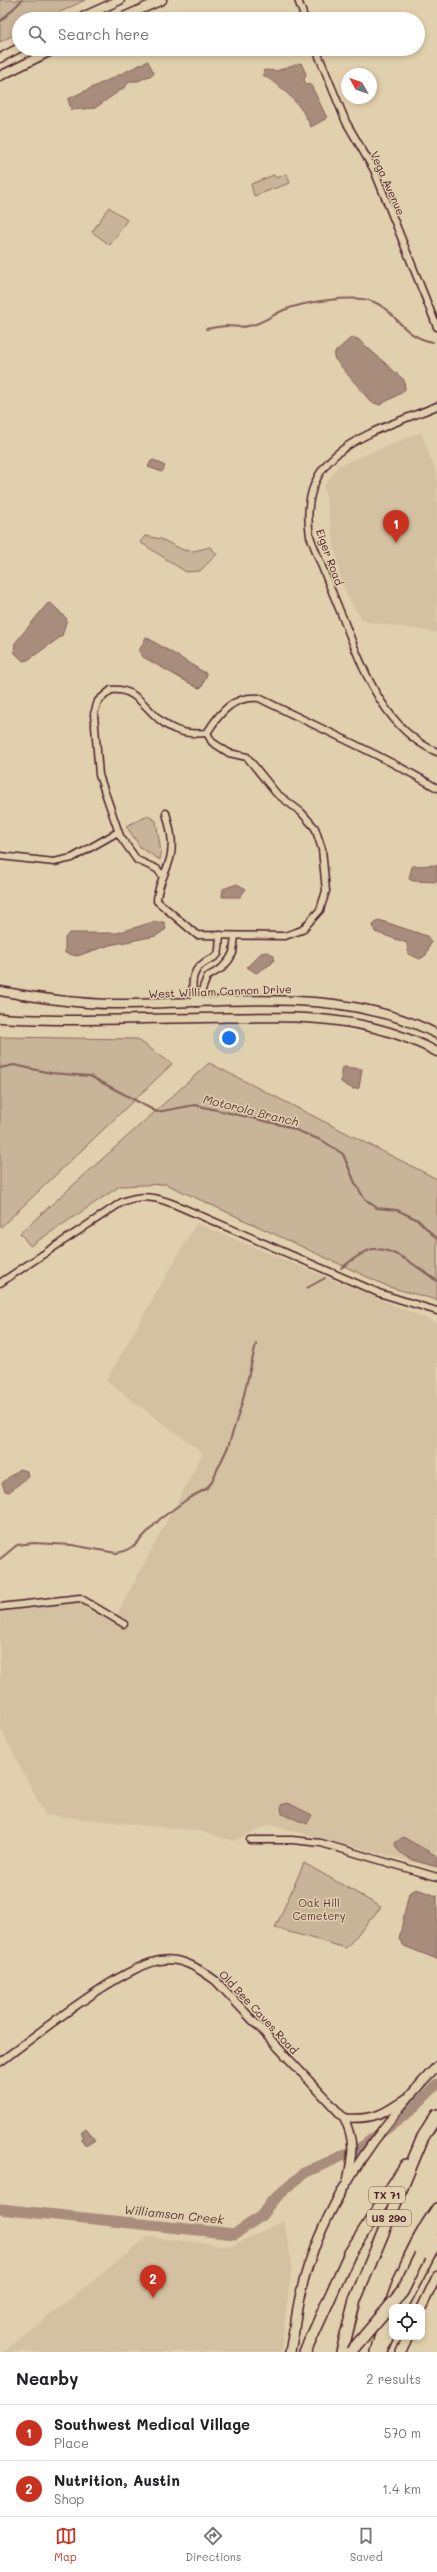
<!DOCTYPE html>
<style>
:root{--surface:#fff;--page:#f2f2f2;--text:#202124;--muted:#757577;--line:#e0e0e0;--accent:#c8321e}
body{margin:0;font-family:Mali,sans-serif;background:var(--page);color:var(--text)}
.controls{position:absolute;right:12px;bottom:12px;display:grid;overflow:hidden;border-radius:8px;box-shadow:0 2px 6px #0003}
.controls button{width:36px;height:36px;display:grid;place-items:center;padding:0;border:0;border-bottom:1px solid var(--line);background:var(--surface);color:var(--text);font:20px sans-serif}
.compass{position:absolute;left:341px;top:68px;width:36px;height:36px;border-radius:50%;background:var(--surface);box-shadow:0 2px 6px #0003;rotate:310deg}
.you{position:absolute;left:229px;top:1038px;width:14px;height:14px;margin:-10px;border:3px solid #fff;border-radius:50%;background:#1a73e8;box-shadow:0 0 0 6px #1a73e833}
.badge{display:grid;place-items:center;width:26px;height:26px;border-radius:50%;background:var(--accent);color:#fff;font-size:13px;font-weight:700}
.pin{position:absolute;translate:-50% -33px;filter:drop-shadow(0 1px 2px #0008)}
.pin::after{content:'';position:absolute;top:21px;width:14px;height:12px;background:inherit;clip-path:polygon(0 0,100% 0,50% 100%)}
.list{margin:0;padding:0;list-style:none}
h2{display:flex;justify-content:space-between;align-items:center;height:52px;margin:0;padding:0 16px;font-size:17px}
h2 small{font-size:13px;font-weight:400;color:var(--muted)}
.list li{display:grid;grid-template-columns:26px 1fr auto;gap:12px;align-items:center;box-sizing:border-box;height:56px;padding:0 16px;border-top:1px solid var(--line)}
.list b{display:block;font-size:15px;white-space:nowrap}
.list p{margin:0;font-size:13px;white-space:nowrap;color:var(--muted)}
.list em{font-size:13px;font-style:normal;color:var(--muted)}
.icon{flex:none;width:22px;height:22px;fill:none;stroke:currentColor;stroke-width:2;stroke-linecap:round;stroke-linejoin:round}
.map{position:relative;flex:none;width:437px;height:2352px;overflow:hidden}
.search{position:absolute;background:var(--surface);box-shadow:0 2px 6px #0003;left:12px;right:12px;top:12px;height:44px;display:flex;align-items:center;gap:10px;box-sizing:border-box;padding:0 14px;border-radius:22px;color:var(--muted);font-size:15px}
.sheet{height:164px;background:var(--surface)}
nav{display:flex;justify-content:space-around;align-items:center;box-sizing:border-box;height:56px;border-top:1px solid var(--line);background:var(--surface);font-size:11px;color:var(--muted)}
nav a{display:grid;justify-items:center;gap:2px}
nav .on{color:var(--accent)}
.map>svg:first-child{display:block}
.built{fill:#d4c1a2}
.green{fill:#c8b498;stroke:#896a62}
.water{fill:#a88c7b;stroke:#82605b}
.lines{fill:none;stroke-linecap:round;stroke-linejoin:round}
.stream{stroke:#82605b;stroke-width:2}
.river{stroke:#a88c7b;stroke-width:11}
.minor-casing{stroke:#4a1f2b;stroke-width:9}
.tertiary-casing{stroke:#4a1f2b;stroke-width:10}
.secondary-casing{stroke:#4a1f2b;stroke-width:11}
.primary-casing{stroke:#4a1f2b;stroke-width:12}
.motorway-casing{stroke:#4a1f2b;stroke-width:14}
.minor{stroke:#e1d0ad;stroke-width:6}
.tertiary{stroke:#e1d0ad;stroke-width:7}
.secondary{stroke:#e1d0ad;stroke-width:8}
.primary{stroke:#e1d0ad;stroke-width:9}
.motorway{stroke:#e1d0ad;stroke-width:11}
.motorway-bridge-casing{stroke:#4a1f2b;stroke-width:14;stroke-linecap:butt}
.motorway-bridge{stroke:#e1d0ad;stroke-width:11}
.labels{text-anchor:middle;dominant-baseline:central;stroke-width:3;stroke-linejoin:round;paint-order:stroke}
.shield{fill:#e1d0ad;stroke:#775452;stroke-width:1}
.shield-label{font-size:10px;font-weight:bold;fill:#4a1f2b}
.street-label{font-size:11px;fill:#4a1f2b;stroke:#e1d0ad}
.park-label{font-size:11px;fill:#5d353b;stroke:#e1d0ad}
.water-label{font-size:12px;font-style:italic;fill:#5d353b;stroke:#e1d0ad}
</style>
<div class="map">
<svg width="437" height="2352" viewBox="0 0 437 2352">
<rect width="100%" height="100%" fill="#e1d0ad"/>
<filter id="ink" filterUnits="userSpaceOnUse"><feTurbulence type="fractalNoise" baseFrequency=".025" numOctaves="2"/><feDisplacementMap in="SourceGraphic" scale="8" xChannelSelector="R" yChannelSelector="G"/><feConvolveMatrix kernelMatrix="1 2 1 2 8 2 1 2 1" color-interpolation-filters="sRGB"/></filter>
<g filter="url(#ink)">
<g class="built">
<polygon points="421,432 437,475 437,633 363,621 347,596 340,578 324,487 338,466"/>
<polygon points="196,1223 437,1323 437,1868 269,1825 233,1841 199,1831 45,1815 0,1728 0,1607 83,1599 115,1618 203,1453 106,1381"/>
<polygon points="284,2221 292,2264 281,2352 3,2352 148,2237 231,2246"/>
</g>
<g class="green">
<polygon points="0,0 85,0 46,19 19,19 19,32 0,42"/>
<polygon points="287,174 290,183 254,196 251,184 274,175 276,178"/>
<polygon points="109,207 127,220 110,245 92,232"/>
<polygon points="145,536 161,539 183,550 194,551 210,547 217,554 200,571 186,572 140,542"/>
<polygon points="148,816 156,821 161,852 160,860 141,848 126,826"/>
<polygon points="0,1037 137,1039 172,1064 0,1228"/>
<polygon points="209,1063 437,1179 437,1300 389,1287 166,1184 120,1186 30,1246 20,1233"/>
<polygon points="304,1863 381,1907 346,1948 275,1928"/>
</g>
<g class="water">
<polygon points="148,61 154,74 138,81 130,81 125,87 95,108 71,110 68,99"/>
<path d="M301 63 306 74 304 80 306 84 311 85 327 118 311 127C302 105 284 88 263 75L264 70 276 71Z"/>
<polygon points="352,337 358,339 404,380 405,389 403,392 380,405 371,402 334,358 335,352"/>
<polygon points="154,460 165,466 162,472 148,467 151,461"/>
<polygon points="51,603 67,619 62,636 28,660 23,661 14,652 15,643 47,604"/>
<polygon points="146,637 207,674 202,687 198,688 143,657 139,651"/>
<polygon points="437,865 437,882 413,881 409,879 412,866"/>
<polygon points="237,884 246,889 240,897 222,897 223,889"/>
<polygon points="379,920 427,936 431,942 426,955 420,959 408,954 407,943 375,932 373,925"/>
<polygon points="153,922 164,922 166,929 156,936 110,945 77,956 65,953 65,938 69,933 117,933"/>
<polygon points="268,952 274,956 274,960 271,964 256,973 247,967 261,953"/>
<polygon points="344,1067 362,1069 359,1088 353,1089 341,1082 341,1069"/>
<polygon points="19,1469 27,1471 28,1477 9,1492 5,1491 2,1483"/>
<polygon points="288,1803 312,1815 307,1824 282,1814 281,1805"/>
<path d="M403 1837 437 1856V1867C425 1863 397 1859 395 1843Z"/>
<polygon points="417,1889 437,1896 437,1959 404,1946 399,1939 409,1893"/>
<polygon points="86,2129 95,2140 86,2146 81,2139 84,2137 81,2133"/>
</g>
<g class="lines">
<g class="stream">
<polyline points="0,22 22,0"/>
<path d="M206 329C213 328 220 326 227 326 234 326 242 328 248 326 262 324 272 315 284 310 304 302 354 294 374 302 398 312 400 336 433 342"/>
<polyline points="0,1068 14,1065 51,1073 90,1076 157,1112 195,1105 286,1126 323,1141 343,1154 355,1183 364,1198 377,1208 397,1210 418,1220 437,1239"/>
<path d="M341 1268C350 1262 362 1251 373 1249 394 1247 421 1270 437 1281"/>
<polyline points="307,1288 325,1278"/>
<polyline points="0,1559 17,1545 34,1543 72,1545 116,1553 125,1551 135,1545 160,1519 189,1498 206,1489 211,1483 228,1447 242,1403 256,1344"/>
</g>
<polyline class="river" points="0,2209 235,2234 261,2216 272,2201 304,2173 362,2147 411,2110 437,2084"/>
<defs>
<g id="minor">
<polyline points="298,0 305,19"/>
<polyline points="316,49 346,122 374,170 437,327"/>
<path d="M437 406C373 433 296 448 310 536 320 563 331 589 342 616 362 666 383 729 437 752"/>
<path d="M166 813C171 831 175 847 168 865 163 878 157 888 157 901L197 935 285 936 302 930 320 910 326 891 322 849 315 828 301 812 276 793 247 757 229 753 212 742 207 733C220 712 233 696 259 698 319 728 380 754 437 788"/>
<polyline points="0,856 54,862 72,858 118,832"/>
<path d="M163 876 157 869 137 860 120 836 99 775 94 714 98 701 111 690C140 686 149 719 174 729 185 734 196 734 207 733"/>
<polyline points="197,1003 207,977 222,968 229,960 233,953 235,936"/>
<path d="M197 1003C191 989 189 972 205 962 209 959 215 959 218 954 220 949 219 941 220 935"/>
<path d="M0 1283 122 1202C142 1194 157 1197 176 1205L379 1293 437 1311"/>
<polyline points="0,1607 80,1598 124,1624"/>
<polyline points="250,1840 292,1840 321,1843 437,1877"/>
</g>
<g id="tertiary">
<path d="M0 2062C34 2037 126 1962 164 1960 184 1958 201 1970 216 1981L344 2118C356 2144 352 2155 347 2181"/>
<path d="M344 2118C374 2120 383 2114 406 2098"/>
</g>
<g id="secondary">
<polyline points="78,19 120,0"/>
<polyline points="119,19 162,0"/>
<polyline points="0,58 19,48"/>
<polyline points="0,76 55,49"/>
<path d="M0 991C38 998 76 1004 114 1004 222 1005 337 983 437 1034"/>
<path d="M0 1018C68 1022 135 1019 203 1018 285 1017 362 1011 437 1052"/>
<polyline points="422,2307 437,2276"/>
<path d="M294 2335C302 2233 369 2137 437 2066"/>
</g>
<g id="primary">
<polyline points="290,2352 294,2330"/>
<polyline points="401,2352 408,2337"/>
</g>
<g id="motorway">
<polyline points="424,2249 437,2222"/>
<polyline points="402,2307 437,2240"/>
<polyline points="305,2352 350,2253 406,2165"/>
<polyline points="342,2352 355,2300 423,2137 437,2115"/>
<path d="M376 2352C391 2300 406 2254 437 2209"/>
<polyline points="382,2352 392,2330"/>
</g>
</defs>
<use href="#minor" class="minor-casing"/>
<use href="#tertiary" class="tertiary-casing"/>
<use href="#secondary" class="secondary-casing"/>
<use href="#primary" class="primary-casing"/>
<use href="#motorway" class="motorway-casing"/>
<use href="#minor" class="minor"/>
<use href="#tertiary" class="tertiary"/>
<use href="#secondary" class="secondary"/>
<use href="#primary" class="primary"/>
<use href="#motorway" class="motorway"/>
<defs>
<polyline id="motorway-bridge" points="351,2352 402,2292 420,2256"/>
</defs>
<use href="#motorway-bridge" class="motorway-bridge-casing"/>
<use href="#motorway-bridge" class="motorway-bridge"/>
</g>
</g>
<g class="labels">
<g class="shield">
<rect x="369" y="2187" width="36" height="16" rx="3"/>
<rect x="367" y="2210" width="44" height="16" rx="3"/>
</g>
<g class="shield-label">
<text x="387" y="2195">TX 71</text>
<text x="389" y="2218">US 290</text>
</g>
<g class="street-label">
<text transform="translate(388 183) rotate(66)">Vega Avenue</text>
<text transform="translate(330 557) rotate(70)">Eiger Road</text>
<text transform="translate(220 991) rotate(-2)">West William Cannon Drive</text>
<text transform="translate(259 2012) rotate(47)">Old Bee Caves Road</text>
</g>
<g class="park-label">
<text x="319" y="1902">Oak Hill<tspan x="319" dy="13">Cemetery</tspan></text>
</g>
<g class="water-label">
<text transform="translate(251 1110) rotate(14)">Motorola Branch</text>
<text transform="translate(174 2214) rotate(6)">Williamson Creek</text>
</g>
</g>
</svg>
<div class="controls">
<button><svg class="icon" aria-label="locate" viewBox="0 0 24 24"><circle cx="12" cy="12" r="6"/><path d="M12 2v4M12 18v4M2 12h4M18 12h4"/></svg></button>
</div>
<svg class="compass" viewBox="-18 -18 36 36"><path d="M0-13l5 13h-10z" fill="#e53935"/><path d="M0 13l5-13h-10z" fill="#757577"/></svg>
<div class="you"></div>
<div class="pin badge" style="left:396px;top:543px">1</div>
<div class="pin badge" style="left:153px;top:2298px">2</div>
<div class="search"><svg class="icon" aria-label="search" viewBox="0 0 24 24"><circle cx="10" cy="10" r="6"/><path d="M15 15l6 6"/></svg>Search here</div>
</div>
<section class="sheet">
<h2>Nearby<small>2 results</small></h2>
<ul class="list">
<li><span class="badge">1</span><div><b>Southwest Medical Village</b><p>Place</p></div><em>570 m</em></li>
<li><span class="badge">2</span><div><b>Nutrition, Austin</b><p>Shop</p></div><em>1.4 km</em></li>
</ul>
</section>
<nav>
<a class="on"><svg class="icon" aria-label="map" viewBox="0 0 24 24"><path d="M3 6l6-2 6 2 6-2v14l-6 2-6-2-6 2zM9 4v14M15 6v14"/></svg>Map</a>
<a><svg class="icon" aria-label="directions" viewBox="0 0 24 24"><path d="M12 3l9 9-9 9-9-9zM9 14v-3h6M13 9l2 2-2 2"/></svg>Directions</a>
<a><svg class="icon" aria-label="saved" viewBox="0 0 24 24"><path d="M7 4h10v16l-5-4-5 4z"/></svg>Saved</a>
</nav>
